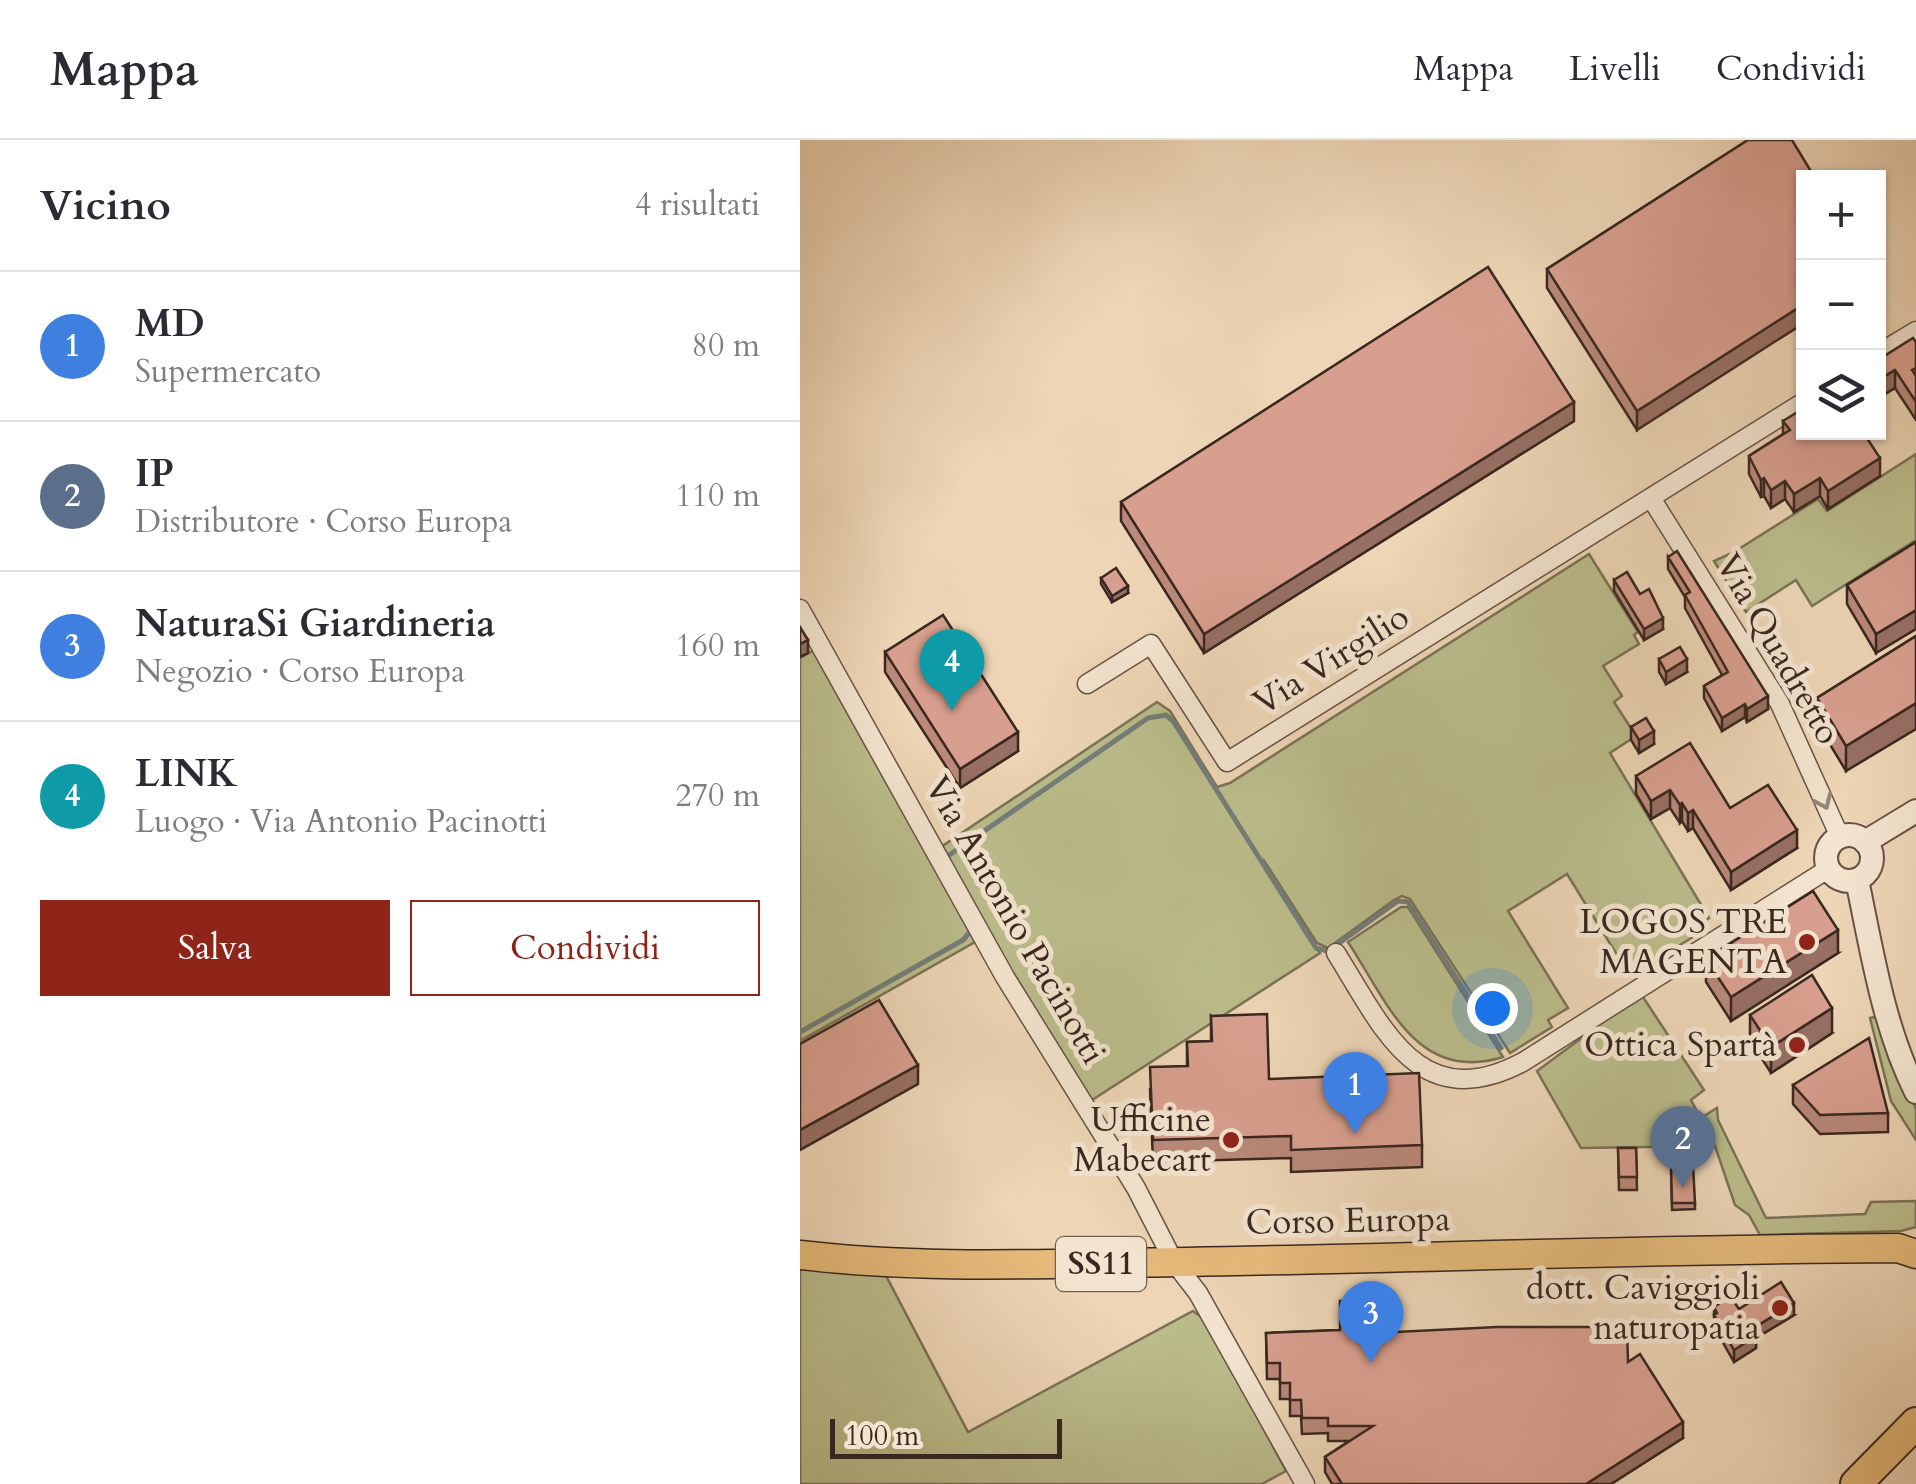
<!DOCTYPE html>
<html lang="it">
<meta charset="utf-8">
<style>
:root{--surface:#fff;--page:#f7f7f7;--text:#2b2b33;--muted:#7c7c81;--line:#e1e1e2;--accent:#8f2418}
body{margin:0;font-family:Cardo,serif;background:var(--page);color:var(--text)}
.controls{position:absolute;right:30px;top:30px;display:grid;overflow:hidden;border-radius:0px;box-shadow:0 2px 8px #0004}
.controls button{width:90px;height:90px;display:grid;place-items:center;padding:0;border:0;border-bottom:2px solid var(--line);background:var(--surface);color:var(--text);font:50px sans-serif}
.scale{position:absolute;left:30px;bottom:25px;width:232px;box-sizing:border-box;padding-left:10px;border:5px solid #392720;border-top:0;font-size:28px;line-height:35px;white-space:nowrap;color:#392720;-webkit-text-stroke:8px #f3e4cf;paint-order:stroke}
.you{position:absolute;left:692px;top:868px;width:35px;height:35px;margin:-25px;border:8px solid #fff;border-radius:50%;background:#1a73e8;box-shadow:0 0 0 15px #1a73e833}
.badge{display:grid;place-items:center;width:65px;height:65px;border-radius:50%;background:var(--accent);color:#fff;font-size:32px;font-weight:700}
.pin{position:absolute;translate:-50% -82px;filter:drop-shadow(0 2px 5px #0008)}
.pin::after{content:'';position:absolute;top:52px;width:35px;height:30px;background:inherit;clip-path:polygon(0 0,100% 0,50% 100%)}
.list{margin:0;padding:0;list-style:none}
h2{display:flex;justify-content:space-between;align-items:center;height:130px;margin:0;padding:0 40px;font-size:42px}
h2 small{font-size:32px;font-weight:400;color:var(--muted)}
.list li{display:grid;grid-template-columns:65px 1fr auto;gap:30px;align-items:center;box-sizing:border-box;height:150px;padding:0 40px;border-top:2px solid var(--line)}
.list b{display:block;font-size:38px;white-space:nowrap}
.list p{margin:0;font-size:32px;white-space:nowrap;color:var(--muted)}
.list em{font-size:32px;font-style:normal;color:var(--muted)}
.actions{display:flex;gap:20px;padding:30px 40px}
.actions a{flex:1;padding:22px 0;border:2px solid var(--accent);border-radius:0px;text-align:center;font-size:35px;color:var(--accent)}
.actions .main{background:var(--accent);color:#fff}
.icon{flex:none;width:55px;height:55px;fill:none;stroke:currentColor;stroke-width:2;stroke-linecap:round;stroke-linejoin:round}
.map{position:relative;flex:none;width:1116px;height:1344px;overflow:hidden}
header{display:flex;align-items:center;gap:60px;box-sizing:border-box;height:140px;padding:0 50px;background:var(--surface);border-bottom:2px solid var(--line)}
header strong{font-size:48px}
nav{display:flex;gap:55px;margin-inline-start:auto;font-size:35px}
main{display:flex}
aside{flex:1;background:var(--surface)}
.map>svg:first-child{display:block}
.green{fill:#bbbc8b;stroke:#7a7256;stroke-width:2.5}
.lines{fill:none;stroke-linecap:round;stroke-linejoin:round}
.stream{stroke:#737e79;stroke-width:5}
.minor-casing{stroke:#665245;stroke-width:21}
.tertiary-casing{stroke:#665245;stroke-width:26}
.primary-casing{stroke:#392720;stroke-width:31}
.trunk-casing{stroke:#392720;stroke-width:34}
.minor{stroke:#f3e4cf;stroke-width:18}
.tertiary{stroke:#f3e4cf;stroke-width:22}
.primary{stroke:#e6ba7a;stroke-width:28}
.trunk{stroke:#e6ba7a;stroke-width:30}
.wall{fill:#ba897a;stroke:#392720;stroke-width:2.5}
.shaded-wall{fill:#976f63;stroke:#392720;stroke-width:2.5}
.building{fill:#d89f8e;stroke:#392720;stroke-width:2.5}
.oneway{stroke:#968678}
.poi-dot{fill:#8f2418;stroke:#f3e4cf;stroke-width:4}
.labels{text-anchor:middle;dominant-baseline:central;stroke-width:10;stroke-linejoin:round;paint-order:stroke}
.shield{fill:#f3e4cf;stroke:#716054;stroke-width:2.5}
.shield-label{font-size:32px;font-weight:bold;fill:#392720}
.street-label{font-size:35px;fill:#392720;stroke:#f3e4cf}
.poi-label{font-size:35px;fill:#392720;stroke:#f3e4cf;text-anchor:end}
</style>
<header>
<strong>Mappa</strong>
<nav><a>Mappa</a><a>Livelli</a><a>Condividi</a></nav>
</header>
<main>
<aside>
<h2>Vicino<small>4 risultati</small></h2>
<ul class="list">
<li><span class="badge" style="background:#3f7fe0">1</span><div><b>MD</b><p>Supermercato</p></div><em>80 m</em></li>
<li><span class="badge" style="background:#5c6f8a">2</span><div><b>IP</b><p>Distributore · Corso Europa</p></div><em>110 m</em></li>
<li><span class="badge" style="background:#3f7fe0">3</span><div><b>NaturaSi Giardineria</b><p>Negozio · Corso Europa</p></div><em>160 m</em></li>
<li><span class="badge" style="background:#0f9aa8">4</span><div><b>LINK</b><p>Luogo · Via Antonio Pacinotti</p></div><em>270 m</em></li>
</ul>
<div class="actions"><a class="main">Salva</a><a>Condividi</a></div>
</aside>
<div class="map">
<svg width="1116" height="1344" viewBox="0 0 1116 1344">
<rect width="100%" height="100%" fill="#edd5b5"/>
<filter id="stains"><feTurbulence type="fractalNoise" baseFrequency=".002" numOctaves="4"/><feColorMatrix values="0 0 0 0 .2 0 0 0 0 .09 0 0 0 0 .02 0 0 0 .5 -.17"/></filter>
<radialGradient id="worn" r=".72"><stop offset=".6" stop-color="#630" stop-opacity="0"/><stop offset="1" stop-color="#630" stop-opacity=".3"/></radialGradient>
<g class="green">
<polygon points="1116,314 1116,400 1012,466 996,440 946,472 914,421 934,412 1018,359 1027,371"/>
<polygon points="789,414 838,492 834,495 839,504 803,526 822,556 814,562 836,596 810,613 909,778 892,791 893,797 830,836 767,734 708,771 768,868 748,880 752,887 710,913 610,759 602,756 594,760 528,808 517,803 463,719 520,813 289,962 138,709 357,562 370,571 417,647 430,643"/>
<polygon points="16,509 175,802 0,901 0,518"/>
<path d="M601 767H608L703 917C616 944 587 861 548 802Z"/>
<polygon points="841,854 904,950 891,960 909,994 904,976 917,968 918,980 966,1078 1065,1074 1071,1062 1116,1061 1116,1087 1101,1091 960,1095 949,1075 935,1065 915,1006 781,1008 737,931"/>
<polygon points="1074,877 1081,882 1116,969 1116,1000 1091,961 1070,878"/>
<polygon points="0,1126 85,1134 168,1292 393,1171 407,1181 486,1331 462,1344 0,1344"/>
</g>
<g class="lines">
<g class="stream">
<polyline points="145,718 348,578 366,575 373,581 516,808 528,811 598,761 608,762 701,908"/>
<polyline points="0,892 163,800 170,792 169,788"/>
</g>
<defs>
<g id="minor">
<polyline points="1078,214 1116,191"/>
<polyline points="851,358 980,564 1040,697"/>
<polyline points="0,469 205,837 336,1048 374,1122 398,1153 505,1344"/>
<polyline points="287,544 351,504 427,622 1004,262"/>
<path d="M536 813C583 888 619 977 723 922L1028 729"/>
</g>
<g id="tertiary">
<circle cx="1049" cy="718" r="23"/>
<polyline points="1065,702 1116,671"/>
<path d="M1057 740C1072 811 1083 886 1116 952"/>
</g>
<path id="primary" d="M0 1115C128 1130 257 1123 386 1122 623 1118 860 1109 1098 1108L1116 1114"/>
<polyline id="trunk" points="1056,1344 1116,1283"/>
</defs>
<use href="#minor" class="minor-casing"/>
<use href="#tertiary" class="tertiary-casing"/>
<use href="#primary" class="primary-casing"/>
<use href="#trunk" class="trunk-casing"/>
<use href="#minor" class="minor"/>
<use href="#tertiary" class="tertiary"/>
<use href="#primary" class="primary"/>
<use href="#trunk" class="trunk"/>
</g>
<g class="wall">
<polygon points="948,0 837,290 747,148 747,129"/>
<polygon points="1116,202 1116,280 1095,248 1078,258 1078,220"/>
<polygon points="774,281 404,513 321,381 321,362"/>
<polygon points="983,281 1080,336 1028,369 1020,356 994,372 985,359 971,368 964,356 961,357 949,334 949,316 983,294"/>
<polygon points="1116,402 1076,513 1047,464 1047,445"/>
<polygon points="868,417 968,569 947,582 945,577 922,591 904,558 904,546 922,535 885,468 885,457 868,429"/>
<polygon points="301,438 328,453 312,462 301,444"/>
<polygon points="814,440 863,489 844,500 814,451"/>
<polygon points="1116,496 1046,631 1017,583 1017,558"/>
<polygon points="85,512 218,611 160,648 85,532"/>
<polygon points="859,519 887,532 866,544 859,532"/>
<polygon points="831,587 854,604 839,613 831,600"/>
<polygon points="836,636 930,668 997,708 931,750 893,688 888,691 882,681 880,683 870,668 851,679 836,654"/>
<polygon points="1038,813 931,881 906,842 906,819"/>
<polygon points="950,875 1032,893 971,933 950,900"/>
<polygon points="411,876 469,939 622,1005 622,1027 491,1032 491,1018 353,1022 350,949 387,926 387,902 411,901"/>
<polygon points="993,945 1088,973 1088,992 1020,994 993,964"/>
<polygon points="818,1008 836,1008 837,1050 819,1050"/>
<polygon points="871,1025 895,1063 895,1069 872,1070"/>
<polygon points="914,1167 939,1169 994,1175 956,1198 956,1208 934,1222 914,1187"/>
<polygon points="588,1169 596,1192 828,1222 883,1298 811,1344 532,1344 525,1332 525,1317 549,1301 528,1301 528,1293 502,1294 501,1276 490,1276 490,1259 480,1259 480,1239 467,1239 466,1193 540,1190"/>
</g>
<g class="shaded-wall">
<polygon points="1004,164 1004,183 837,290 837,271"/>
<polygon points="1095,230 1095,248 1078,258 1078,240"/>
<polygon points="774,262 774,281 404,513 404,494"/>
<polygon points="1080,318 1080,336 1028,369 1028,351"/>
<polygon points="964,338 964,356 961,357 961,340"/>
<polygon points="1020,338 1020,356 994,372 994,354"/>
<polygon points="985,341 985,359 971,368 971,350"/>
<polygon points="328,446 328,453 312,462 312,456"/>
<polygon points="1116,470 1116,489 1076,513 1076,494"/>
<polygon points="863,478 863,489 844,500 844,489"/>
<polygon points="8,500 8,513 0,517 0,504"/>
<polygon points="887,519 887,532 866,544 866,532"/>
<polygon points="968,556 968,569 947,582 947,569"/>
<polygon points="1116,563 1116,589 1046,631 1046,606"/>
<polygon points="945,564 945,577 922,591 922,578"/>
<polygon points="854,591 854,604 839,613 839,600"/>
<polygon points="218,592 218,611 160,648 160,629"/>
<polygon points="870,650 870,668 851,679 851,661"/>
<polygon points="882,663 882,681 880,683 880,665"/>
<polygon points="893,670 893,688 888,691 888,673"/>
<polygon points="997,690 997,708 931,750 931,732"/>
<polygon points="1038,790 1038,813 931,881 931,857"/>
<polygon points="1032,868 1032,893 971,933 971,907"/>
<polygon points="118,925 118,944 0,1010 0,990"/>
<polygon points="994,1163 994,1175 956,1198 956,1208 934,1222 934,1210 952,1189"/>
<polygon points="883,1282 883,1298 811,1344 786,1344"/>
</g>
<g class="building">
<polygon points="948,0 992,0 1015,38 1004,38 1004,164 837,271 747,129"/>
<polygon points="688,127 774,262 404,494 321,362"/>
<polygon points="1113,198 1116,202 1116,228 1112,230 1116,236 1116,262 1095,230 1078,240 1078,220"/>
<polygon points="1004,268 1004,292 1063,292 1080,318 1028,351 1020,338 994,354 985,341 971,350 964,338 961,340 949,316 990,290 983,281"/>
<polygon points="1116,402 1116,470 1076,494 1047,445"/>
<polygon points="877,411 968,556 947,569 945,564 922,578 904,546 928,532 885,455 890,452 868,417"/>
<polygon points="316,428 328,446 312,456 301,438"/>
<polygon points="827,432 840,454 849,449 863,478 844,489 814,440"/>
<polygon points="143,475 218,592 160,629 85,512"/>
<polygon points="0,487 8,500 0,504"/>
<polygon points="1116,496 1116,563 1046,606 1017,558"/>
<polygon points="880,507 887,519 866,532 859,519"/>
<polygon points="846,578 854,591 839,600 831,587"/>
<polygon points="890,603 930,668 968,645 997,690 931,732 893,670 888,673 882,663 880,665 870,650 851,661 836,636"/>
<polygon points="1013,751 1038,790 931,857 906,819"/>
<polygon points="1012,835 1032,868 971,907 950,875"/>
<polygon points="79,860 118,925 0,990 0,904"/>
<polygon points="467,874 469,939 619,933 622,1005 491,1010 491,996 353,1000 350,927 388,926 387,902 412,901 411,876"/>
<polygon points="1069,898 1088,973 1020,975 993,945"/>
<polygon points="818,1008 836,1008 837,1037 819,1037"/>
<polygon points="871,1025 893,1025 895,1063 872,1063"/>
<polygon points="981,1142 994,1163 952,1189 956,1196 934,1210 914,1175 917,1173 914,1167 930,1156 939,1169"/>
<polygon points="587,1159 588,1169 594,1169 596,1192 697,1187 827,1187 828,1222 840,1214 883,1282 786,1344 542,1344 525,1317 573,1286 528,1286 528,1278 502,1278 501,1260 490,1260 490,1243 480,1243 480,1223 467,1223 466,1193 540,1190 540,1161"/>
</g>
<defs><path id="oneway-chevron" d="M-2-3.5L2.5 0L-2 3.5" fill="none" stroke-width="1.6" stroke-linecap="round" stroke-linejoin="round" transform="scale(2.5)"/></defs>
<use class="oneway" href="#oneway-chevron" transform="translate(1024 662) rotate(66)"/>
<g class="poi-dot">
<circle cx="1007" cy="802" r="10"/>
<circle cx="997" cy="905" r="10"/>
<circle cx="431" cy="1000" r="10"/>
<circle cx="980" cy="1168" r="10"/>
</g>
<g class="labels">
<rect class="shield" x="256" y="1097" width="90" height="54" rx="8"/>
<g class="shield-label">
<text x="301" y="1124">SS11</text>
</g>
<g class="street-label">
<text transform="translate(978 509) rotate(60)">Via Quadretto</text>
<text transform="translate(531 520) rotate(-32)">Via Virgilio</text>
<text transform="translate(215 780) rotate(60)">Via Antonio Pacinotti</text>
<text transform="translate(548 1081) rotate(-1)">Corso Europa</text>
</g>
<g class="poi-label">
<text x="987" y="782">LOGOS TRE<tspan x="987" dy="40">MAGENTA</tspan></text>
<text x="977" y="905">Ottica Spartà</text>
<text x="411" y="980">Ufficine<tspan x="411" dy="40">Mabecart</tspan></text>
<text x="960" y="1148">dott. Caviggioli<tspan x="960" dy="40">naturopatia</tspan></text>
</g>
</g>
<rect width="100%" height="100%" filter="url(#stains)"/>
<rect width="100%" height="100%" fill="url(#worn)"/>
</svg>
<div class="controls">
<button>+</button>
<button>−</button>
<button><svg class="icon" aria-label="layers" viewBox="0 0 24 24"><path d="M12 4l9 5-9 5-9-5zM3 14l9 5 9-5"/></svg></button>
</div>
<div class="scale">100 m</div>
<div class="you"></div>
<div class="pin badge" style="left:555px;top:994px;background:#3f7fe0">1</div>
<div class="pin badge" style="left:883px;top:1048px;background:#5c6f8a">2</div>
<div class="pin badge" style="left:571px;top:1223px;background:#3f7fe0">3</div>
<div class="pin badge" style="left:152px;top:571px;background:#0f9aa8">4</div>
</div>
</main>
